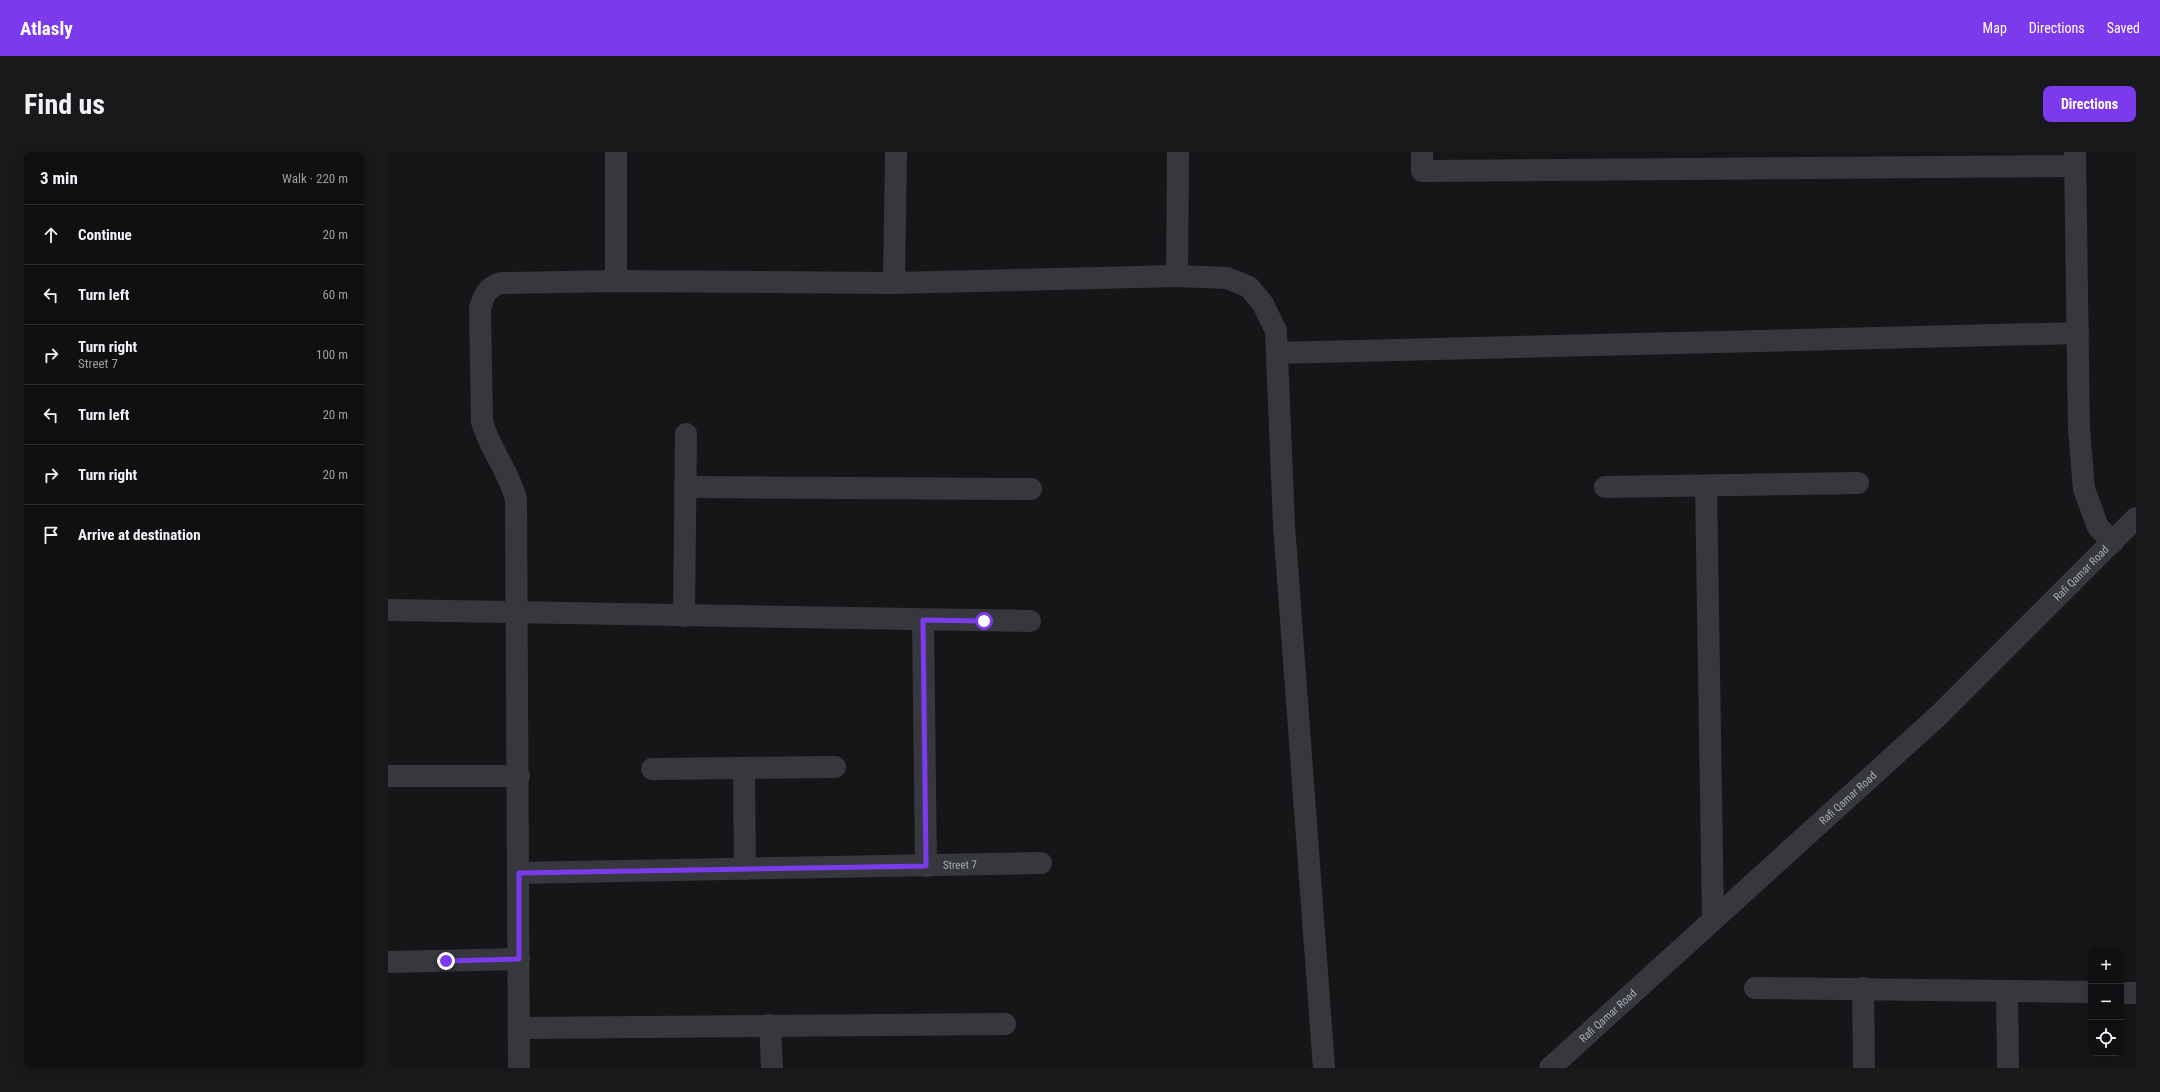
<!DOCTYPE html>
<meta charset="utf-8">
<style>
:root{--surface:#101012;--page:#19191b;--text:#f1f3f6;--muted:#9c9d9f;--line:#303032;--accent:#7c3aed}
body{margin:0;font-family:"Roboto Condensed",sans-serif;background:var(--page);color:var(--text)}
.controls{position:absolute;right:12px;bottom:12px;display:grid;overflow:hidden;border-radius:8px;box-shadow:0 2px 10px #0003}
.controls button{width:36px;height:36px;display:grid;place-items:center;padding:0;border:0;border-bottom:1px solid var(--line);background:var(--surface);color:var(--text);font:20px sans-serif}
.stop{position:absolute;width:12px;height:12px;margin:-9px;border:3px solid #7c3aed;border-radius:50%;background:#fff}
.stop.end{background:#7c3aed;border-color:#fff;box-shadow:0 1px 4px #0008}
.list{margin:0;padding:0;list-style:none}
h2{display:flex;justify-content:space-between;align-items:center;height:52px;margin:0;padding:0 16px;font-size:17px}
h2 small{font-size:13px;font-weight:400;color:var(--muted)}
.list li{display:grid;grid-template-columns:26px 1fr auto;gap:12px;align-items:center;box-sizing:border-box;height:60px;padding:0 16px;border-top:1px solid var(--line)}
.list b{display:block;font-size:15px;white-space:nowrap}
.list p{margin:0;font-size:13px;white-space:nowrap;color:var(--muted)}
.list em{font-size:13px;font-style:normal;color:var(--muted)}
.icon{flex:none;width:22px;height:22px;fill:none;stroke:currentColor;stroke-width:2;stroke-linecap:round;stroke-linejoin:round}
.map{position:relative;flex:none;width:1748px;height:916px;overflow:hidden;border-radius:8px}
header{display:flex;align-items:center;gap:24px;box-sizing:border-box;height:56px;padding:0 20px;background:var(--accent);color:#fff}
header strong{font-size:19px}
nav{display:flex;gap:22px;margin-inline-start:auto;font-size:14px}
.intro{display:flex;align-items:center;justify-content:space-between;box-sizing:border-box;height:96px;padding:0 24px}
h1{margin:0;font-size:28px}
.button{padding:10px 18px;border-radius:8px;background:var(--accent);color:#fff;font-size:14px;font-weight:700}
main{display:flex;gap:24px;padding:0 24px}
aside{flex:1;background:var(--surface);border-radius:8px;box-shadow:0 2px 10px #0003}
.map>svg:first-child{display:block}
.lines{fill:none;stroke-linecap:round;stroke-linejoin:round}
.minor{stroke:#37383d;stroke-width:22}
.tertiary{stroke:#37383d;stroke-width:22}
.route{stroke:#7c3aed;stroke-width:5}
.labels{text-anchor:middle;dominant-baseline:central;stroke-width:3;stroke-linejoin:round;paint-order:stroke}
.street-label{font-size:11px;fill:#a8adb8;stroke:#111113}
</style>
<header>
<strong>Atlasly</strong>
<nav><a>Map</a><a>Directions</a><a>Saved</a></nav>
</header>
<div class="intro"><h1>Find us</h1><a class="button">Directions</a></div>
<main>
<aside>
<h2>3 min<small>Walk · 220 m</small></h2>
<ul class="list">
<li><svg class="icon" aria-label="ahead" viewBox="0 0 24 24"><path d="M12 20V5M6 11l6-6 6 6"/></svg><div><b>Continue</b></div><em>20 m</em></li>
<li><svg class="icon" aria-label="left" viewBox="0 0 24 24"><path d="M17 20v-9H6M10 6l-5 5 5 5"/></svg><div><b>Turn left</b></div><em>60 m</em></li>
<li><svg class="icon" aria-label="right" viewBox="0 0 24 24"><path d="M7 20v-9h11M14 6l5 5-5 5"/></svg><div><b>Turn right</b><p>Street 7</p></div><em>100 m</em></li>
<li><svg class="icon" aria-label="left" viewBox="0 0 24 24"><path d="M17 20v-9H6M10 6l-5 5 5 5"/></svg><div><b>Turn left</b></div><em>20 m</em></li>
<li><svg class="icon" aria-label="right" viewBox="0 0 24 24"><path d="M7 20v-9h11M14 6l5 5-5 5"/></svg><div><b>Turn right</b></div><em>20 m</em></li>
<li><svg class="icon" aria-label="arrive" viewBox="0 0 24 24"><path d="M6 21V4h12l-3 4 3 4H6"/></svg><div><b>Arrive at destination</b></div></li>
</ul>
</aside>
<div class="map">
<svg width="1748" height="916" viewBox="0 0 1748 916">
<rect width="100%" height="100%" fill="#161618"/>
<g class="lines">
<g class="minor">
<polyline points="1034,0 1034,19 1687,14"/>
<polyline points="1687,0 1691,278 1696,337 1710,375 1725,390"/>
<polyline points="789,124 790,0"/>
<polyline points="228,129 228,0"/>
<polyline points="506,131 508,0"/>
<polyline points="889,201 1690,181"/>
<polyline points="1318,334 1325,768"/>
<polyline points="297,335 643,337"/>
<polyline points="1217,335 1470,331"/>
<polyline points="0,458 642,469"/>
<polyline points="296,464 298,282"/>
<polyline points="535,468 538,714"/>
<polyline points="356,616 357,717"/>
<polyline points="264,617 447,615"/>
<polyline points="0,624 131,624"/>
<path id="s1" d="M131 721 653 711"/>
<polyline points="0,810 131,807"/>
<polyline points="1367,836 1703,840"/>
<polyline points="1475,836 1476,916"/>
<polyline points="1619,839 1620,916"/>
<polyline points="1733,841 1748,841"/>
<polyline points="382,873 384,916"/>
<polyline points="131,876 617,872"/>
<path d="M131 916 128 347C121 320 102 297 94 270L92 156C96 143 99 135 113 131L228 129 506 131 789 124 839 126 861 135 875 152 888 179 896 373 936 916"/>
</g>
<path class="tertiary" id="s2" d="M1162 916 1551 563 1748 366"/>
</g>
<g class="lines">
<polyline class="route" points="58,809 131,807 131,721 538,714 535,468 596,469"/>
</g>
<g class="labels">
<g class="street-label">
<text stroke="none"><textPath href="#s2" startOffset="726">Rafi Qamar Road</textPath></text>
<text stroke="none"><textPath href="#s2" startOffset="402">Rafi Qamar Road</textPath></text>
<text stroke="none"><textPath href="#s1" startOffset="441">Street 7</textPath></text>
<text stroke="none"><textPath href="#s2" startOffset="78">Rafi Qamar Road</textPath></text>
</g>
</g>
</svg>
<div class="controls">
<button>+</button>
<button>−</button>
<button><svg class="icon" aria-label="locate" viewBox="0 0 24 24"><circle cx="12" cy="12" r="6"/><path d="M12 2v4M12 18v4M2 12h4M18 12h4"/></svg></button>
</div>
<div class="stop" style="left:596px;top:469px"></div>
<div class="stop end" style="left:58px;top:809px"></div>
</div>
</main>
